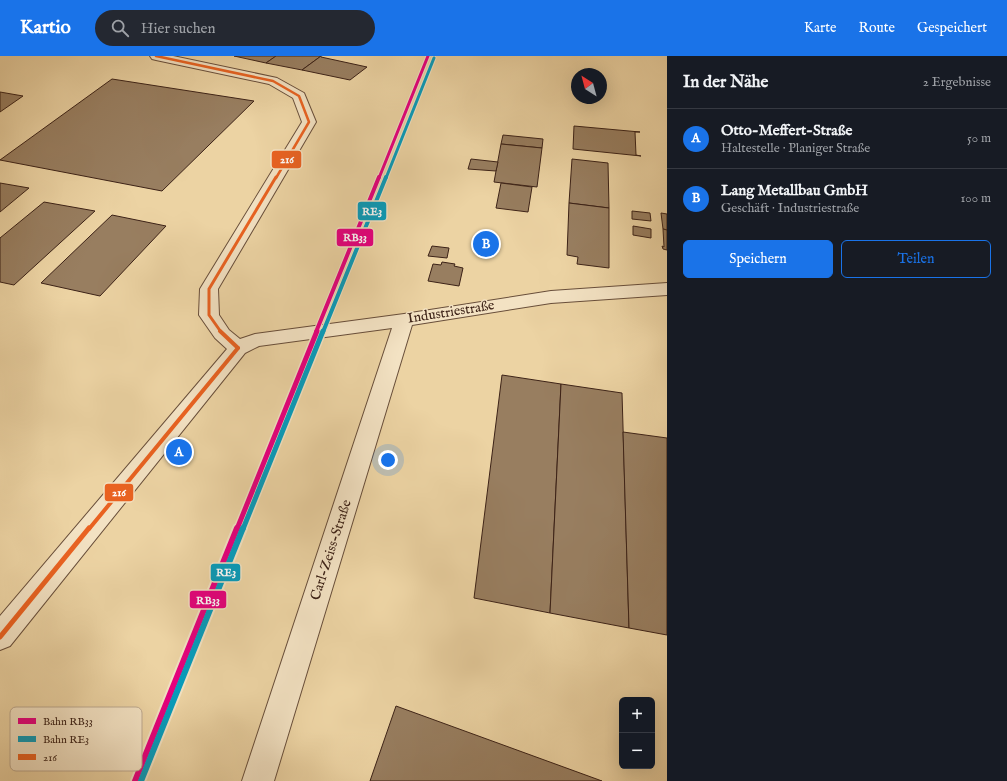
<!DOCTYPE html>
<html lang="de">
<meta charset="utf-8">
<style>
:root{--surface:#171b24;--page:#242831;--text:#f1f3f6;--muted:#9ea1a6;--line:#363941;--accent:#1a73e8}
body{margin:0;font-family:"IM FELL English",serif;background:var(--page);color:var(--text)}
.controls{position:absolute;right:12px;bottom:12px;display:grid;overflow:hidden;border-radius:6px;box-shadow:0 4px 16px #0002}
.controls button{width:36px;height:36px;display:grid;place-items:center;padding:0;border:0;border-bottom:1px solid var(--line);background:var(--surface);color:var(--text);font:20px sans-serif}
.compass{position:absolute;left:571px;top:12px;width:36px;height:36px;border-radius:50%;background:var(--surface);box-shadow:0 4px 16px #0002;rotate:324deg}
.you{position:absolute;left:388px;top:404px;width:14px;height:14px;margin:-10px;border:3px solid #fff;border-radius:50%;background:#1a73e8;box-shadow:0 0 0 6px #1a73e833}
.badge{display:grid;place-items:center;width:26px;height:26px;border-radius:50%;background:var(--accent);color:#fff;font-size:13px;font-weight:700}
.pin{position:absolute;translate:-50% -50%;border:2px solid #fff;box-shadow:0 1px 4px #0006}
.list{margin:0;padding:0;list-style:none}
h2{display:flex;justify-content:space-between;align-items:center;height:52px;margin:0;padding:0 16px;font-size:17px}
h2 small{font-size:13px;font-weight:400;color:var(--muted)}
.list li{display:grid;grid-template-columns:26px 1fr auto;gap:12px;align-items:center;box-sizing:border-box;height:60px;padding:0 16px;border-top:1px solid var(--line)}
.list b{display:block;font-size:15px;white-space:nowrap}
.list p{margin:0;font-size:13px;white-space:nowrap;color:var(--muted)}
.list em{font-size:13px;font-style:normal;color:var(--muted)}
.actions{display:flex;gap:8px;padding:12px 16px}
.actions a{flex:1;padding:9px 0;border:1px solid var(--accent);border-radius:6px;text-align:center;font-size:14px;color:var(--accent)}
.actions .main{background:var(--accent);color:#fff}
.icon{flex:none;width:22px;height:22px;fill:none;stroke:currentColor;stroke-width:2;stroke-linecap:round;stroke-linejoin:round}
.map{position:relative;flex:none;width:667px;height:725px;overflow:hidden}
header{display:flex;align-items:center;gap:24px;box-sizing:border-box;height:56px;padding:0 20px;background:var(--accent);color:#fff}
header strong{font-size:19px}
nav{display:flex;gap:22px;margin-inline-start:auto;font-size:14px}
.search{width:280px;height:36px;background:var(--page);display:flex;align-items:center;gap:10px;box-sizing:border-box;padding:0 14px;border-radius:22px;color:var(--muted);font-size:15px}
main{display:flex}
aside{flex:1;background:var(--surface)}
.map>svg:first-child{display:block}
.building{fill:#987e60;stroke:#3c2217}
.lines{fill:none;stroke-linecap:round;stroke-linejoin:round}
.minor-casing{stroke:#684e3a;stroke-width:2}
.minor{fill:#f3e2c3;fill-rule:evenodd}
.bus-1-far3-casing{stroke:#f3e2c3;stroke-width:4.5}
.bus-1-far2-casing{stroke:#f3e2c3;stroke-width:5.5}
.bus-1-far1-casing{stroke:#f3e2c3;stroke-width:7}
.bus-1-casing{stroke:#f3e2c3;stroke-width:8}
.bus-1-far3{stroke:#e96221;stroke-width:2.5}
.bus-1-far2{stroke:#e96221;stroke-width:3}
.bus-1-far1{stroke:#e96221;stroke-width:4}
.bus-1{stroke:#e96221;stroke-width:5}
.rail-1-far3-casing{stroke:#f3e2c3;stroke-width:5}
.rail-1-far2-casing{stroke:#f3e2c3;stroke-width:6}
.rail-1-far1-casing{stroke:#f3e2c3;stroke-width:8}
.rail-1-casing{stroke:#f3e2c3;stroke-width:10}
.rail-2-far3-casing{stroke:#f3e2c3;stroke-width:5}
.rail-2-far2-casing{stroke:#f3e2c3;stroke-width:6}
.rail-2-far1-casing{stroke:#f3e2c3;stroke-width:8}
.rail-2-casing{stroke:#f3e2c3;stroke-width:10}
.rail-1-far3{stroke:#e5007d;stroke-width:3}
.rail-1-far2{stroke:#e5007d;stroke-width:4}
.rail-1-far1{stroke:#e5007d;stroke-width:5}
.rail-1{stroke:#e5007d;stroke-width:6}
.rail-2-far3{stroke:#069cbc;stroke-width:3}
.rail-2-far2{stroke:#069cbc;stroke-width:4}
.rail-2-far1{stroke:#069cbc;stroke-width:5}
.rail-2{stroke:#069cbc;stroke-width:6}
.labels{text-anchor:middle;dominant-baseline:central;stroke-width:3;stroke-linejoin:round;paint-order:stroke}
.street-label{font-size:14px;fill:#3c2217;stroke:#f3e2c3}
.key{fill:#f3e2c3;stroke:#bca88f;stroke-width:1}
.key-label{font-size:11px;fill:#3c2217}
.line-badge{stroke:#f3e2c3;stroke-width:1.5}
.badge-label{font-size:11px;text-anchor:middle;font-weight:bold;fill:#fff}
</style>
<header>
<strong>Kartio</strong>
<div class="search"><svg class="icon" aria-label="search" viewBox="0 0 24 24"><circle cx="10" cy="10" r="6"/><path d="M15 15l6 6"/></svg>Hier suchen</div>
<nav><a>Karte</a><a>Route</a><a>Gespeichert</a></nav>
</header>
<main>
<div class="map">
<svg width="667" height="725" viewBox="0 0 667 725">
<rect width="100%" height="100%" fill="#ecd3a3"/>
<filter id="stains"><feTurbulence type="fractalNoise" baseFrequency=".005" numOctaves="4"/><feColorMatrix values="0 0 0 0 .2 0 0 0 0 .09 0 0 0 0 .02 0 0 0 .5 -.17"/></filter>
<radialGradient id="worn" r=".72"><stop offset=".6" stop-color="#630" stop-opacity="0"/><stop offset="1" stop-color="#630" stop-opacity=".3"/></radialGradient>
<g class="building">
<polygon points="234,0 276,0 266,7"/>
<polygon points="276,0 321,0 302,14 266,7"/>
<polygon points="321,0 321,1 367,11 350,24 302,14"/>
<polygon points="112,23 254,45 162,135 0,104"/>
<polygon points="0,36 23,40 0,56"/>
<polygon points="574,70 640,76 635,76 636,99 641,100 573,93"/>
<polygon points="503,79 543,83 542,92 501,88"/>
<polygon points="501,88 542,92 537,131 494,126"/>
<polygon points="471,103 498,106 496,115 468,113"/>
<polygon points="572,103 608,107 609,152 569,147"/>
<polygon points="0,127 29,132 0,156"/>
<polygon points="501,127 532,131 528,156 496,152"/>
<polygon points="44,146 95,155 14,229 0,226 0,182"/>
<polygon points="569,147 609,152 609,212 577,208 578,201 567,199"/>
<polygon points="632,155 650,157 651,165 632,163"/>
<polygon points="661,157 667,158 667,174 663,173"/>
<polygon points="112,159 166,170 100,240 41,227"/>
<polygon points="633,170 651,173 651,182 633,179"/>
<polygon points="663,173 667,174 667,194 663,193 662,190 664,191"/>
<polygon points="432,190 449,192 447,202 428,200"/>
<polygon points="442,206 455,208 454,210 463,212 459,230 428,225 433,208 441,209"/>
<polygon points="502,319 561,328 550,557 474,542"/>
<polygon points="561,328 622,337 629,572 550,557"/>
<polygon points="623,376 667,382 667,579 629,572"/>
<polygon points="396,650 602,725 370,725"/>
</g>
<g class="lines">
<defs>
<polygon id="minor" points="150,0 173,0 277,22 304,37 316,66 218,233 219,259 229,274 240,283 255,278 404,258 551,235 667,227 667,239 551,247 412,269 274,725 242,725 392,272 259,290 245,297 10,590 0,594 0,560 227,293 215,282 199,259 200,233 302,66 293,42 269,28 156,4 152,3"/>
</defs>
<use href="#minor" class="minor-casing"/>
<use href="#minor" class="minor"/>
<defs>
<polyline id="bus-1-far3" points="156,0 273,25 299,40 309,66 276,122"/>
<polyline id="bus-1-far2" points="221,276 209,259 209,233 276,121"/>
<g id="bus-1-far1">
<polyline points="220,275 238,292"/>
<polyline points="89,473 238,292"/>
</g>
<polyline id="bus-1" points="0,581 89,472"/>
</defs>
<use href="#bus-1-far3" class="bus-1-far3-casing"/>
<use href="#bus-1-far2" class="bus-1-far2-casing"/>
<use href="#bus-1-far1" class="bus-1-far1-casing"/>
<use href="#bus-1" class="bus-1-casing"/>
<use href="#bus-1-far3" class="bus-1-far3"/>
<use href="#bus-1-far2" class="bus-1-far2"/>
<use href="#bus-1-far1" class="bus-1-far1"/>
<use href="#bus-1" class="bus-1"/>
<defs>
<polyline id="rail-1-far3" points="379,122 428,0"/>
<polyline id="rail-1-far2" points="316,276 379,121"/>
<polyline id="rail-1-far1" points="237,473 317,275"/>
<polyline id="rail-1" points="135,725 237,472"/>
<polyline id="rail-2-far3" points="386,122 434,2"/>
<polyline id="rail-2-far2" points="323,276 386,121"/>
<polyline id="rail-2-far1" points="243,473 323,275"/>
<polyline id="rail-2" points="141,725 243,472"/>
</defs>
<use href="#rail-1-far3" class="rail-1-far3-casing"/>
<use href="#rail-1-far2" class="rail-1-far2-casing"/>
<use href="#rail-1-far1" class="rail-1-far1-casing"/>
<use href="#rail-1" class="rail-1-casing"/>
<use href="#rail-2-far3" class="rail-2-far3-casing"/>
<use href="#rail-2-far2" class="rail-2-far2-casing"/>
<use href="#rail-2-far1" class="rail-2-far1-casing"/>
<use href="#rail-2" class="rail-2-casing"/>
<use href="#rail-1-far3" class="rail-1-far3"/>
<use href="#rail-1-far2" class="rail-1-far2"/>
<use href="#rail-1-far1" class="rail-1-far1"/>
<use href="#rail-1" class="rail-1"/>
<use href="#rail-2-far3" class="rail-2-far3"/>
<use href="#rail-2-far2" class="rail-2-far2"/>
<use href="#rail-2-far1" class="rail-2-far1"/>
<use href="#rail-2" class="rail-2"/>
</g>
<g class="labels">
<g class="street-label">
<text transform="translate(451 256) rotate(-9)">Industriestraße</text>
<text transform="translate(331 494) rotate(-72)">Carl-Zeiss-Straße</text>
</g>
</g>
<rect x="10" y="651" width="132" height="64" rx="6" class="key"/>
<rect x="18" y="662" width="18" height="6" fill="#e5007d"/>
<rect x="18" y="680" width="18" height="6" fill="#069cbc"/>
<rect x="18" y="698" width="18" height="6" fill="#e96221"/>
<g class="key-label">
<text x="43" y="669">Bahn RB33</text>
<text x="43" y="687">Bahn RE3</text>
<text x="43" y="705">216</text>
</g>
<g class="line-badge">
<rect x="271" y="94" width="31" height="19" rx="4" fill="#e96221"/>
<rect x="357" y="145" width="30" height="20" rx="4" fill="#069cbc"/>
<rect x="336" y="172" width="38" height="19" rx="4" fill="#e5007d"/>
<rect x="104" y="427" width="30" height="19" rx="4" fill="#e96221"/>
<rect x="210" y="507" width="31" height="19" rx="4" fill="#069cbc"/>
<rect x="189" y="534" width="38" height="19" rx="4" fill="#e5007d"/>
</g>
<g class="badge-label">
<text x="287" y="107">216</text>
<text x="372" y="159">RE3</text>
<text x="355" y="185">RB33</text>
<text x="119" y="440">216</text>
<text x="226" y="520">RE3</text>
<text x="208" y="548">RB33</text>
</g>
<rect width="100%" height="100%" filter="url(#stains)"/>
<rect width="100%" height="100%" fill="url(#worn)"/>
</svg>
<div class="controls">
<button>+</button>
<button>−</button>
</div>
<svg class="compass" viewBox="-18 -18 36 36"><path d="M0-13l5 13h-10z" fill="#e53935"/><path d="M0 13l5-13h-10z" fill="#9ea1a6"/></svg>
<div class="you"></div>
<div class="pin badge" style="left:179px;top:396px">A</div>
<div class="pin badge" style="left:486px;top:188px">B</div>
</div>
<aside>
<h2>In der Nähe<small>2 Ergebnisse</small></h2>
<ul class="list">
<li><span class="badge">A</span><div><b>Otto-Meffert-Straße</b><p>Haltestelle · Planiger Straße</p></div><em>50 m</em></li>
<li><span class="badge">B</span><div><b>Lang Metallbau GmbH</b><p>Geschäft · Industriestraße</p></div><em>100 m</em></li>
</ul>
<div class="actions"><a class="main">Speichern</a><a>Teilen</a></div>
</aside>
</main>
